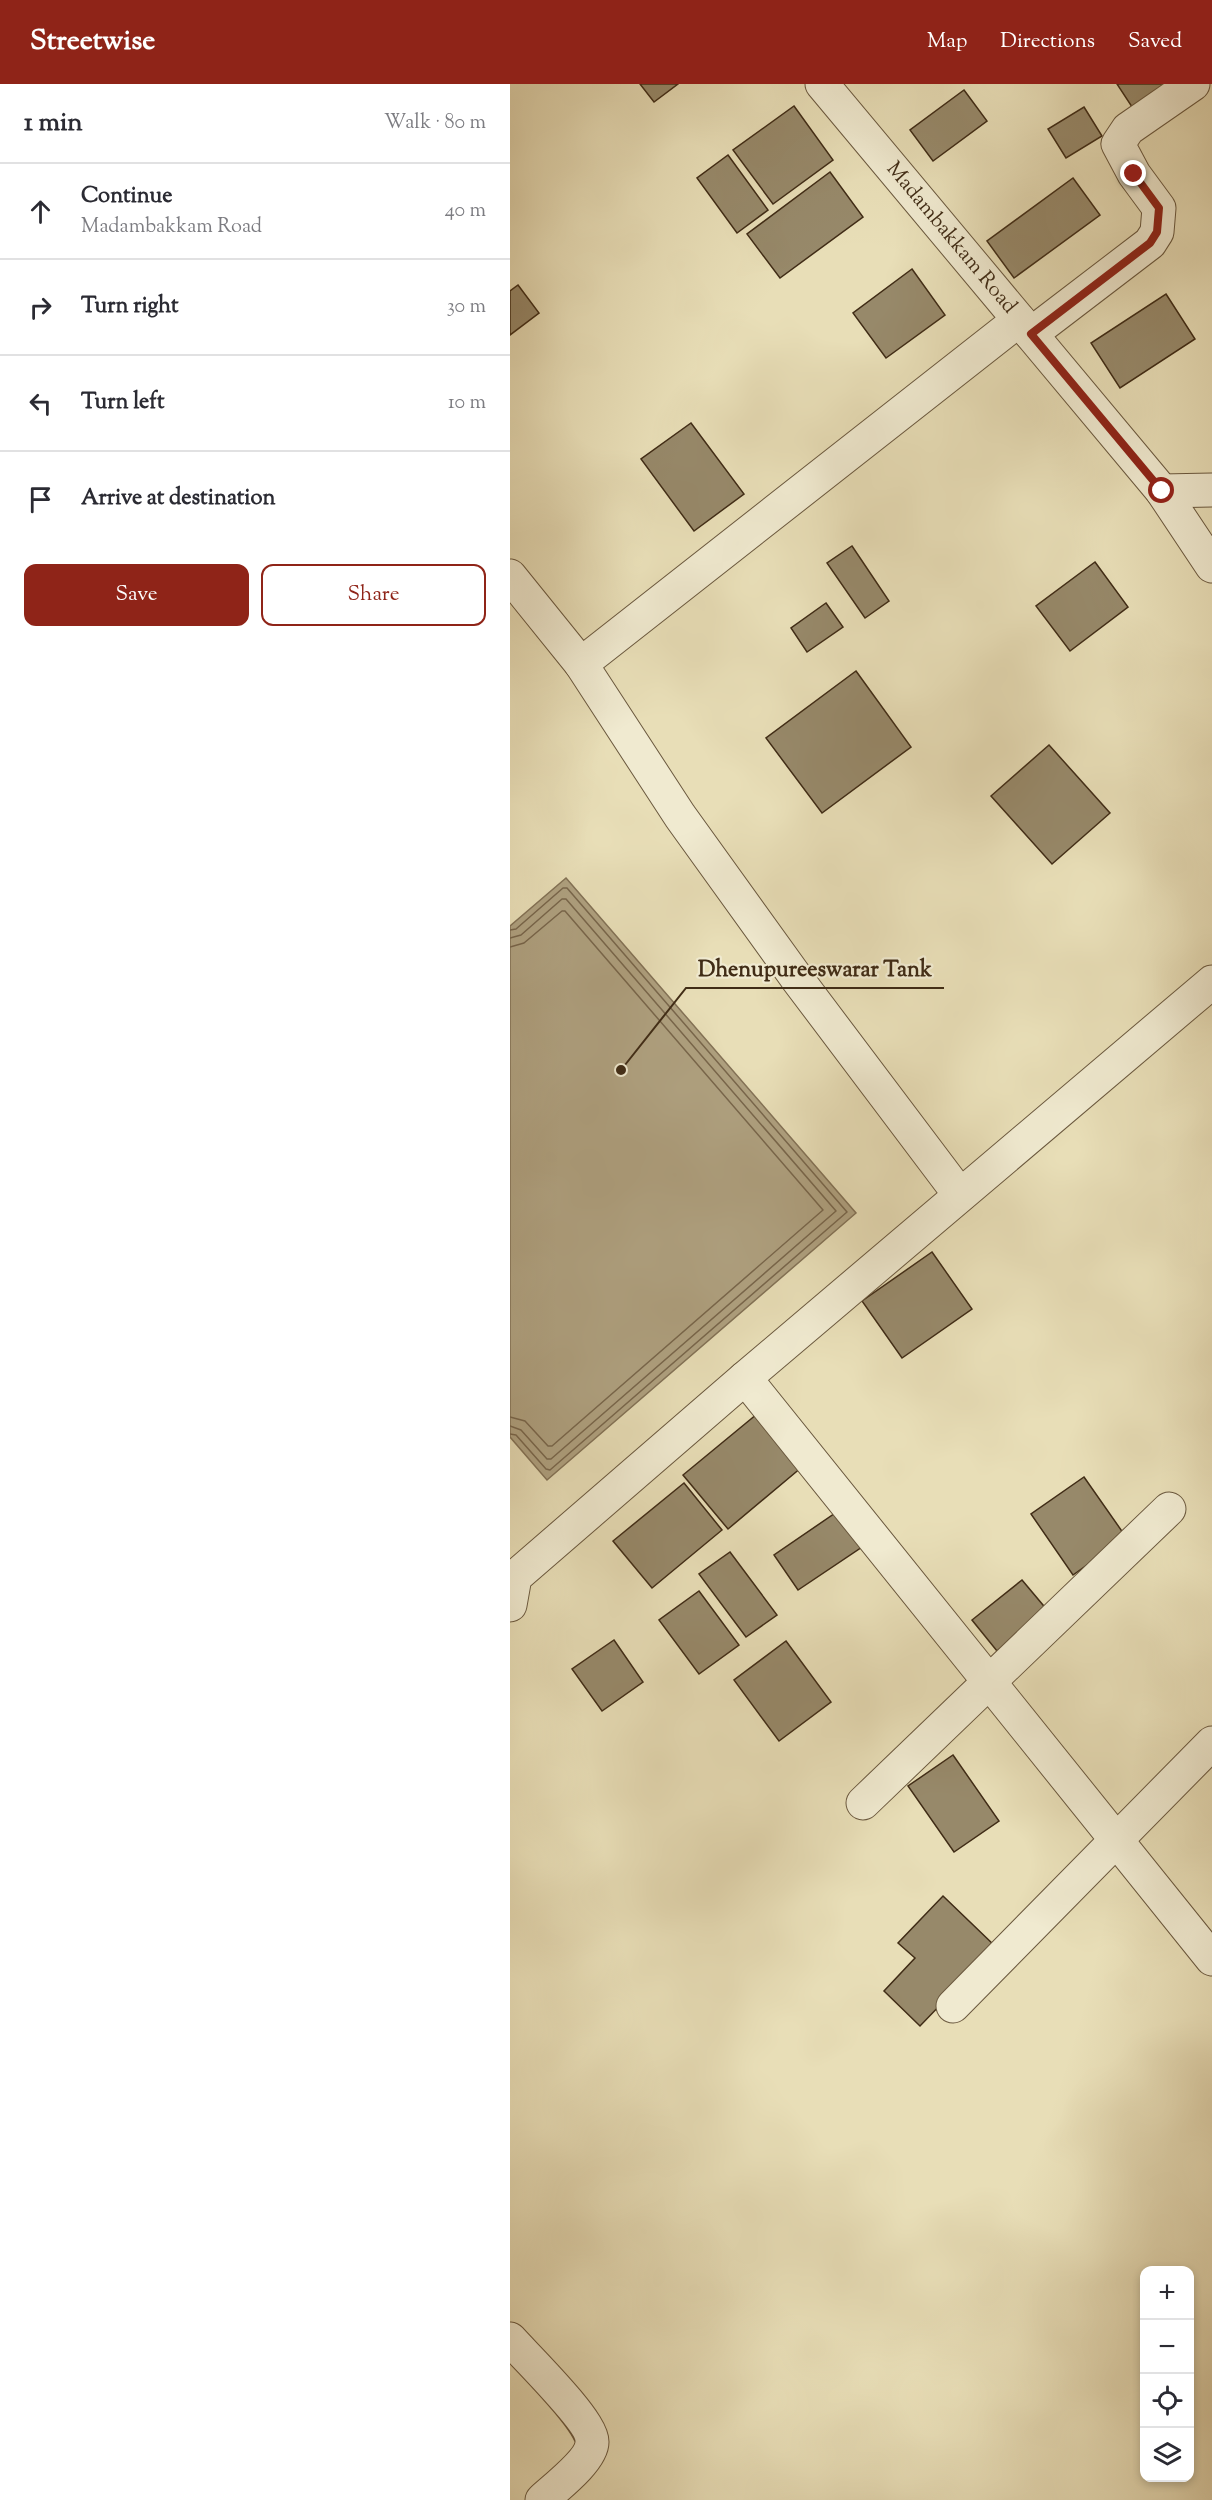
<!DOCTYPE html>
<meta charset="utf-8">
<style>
:root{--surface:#fff;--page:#f7f7f7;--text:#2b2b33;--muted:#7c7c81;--line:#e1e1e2;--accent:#8f2418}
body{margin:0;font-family:"Sorts Mill Goudy",serif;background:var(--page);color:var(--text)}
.controls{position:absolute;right:18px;bottom:18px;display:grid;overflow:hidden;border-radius:12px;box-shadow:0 3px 9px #0003}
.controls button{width:54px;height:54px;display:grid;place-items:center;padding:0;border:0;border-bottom:2px solid var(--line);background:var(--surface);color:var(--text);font:30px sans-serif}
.stop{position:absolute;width:18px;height:18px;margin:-14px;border:4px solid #8f2418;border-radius:50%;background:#fff}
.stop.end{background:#8f2418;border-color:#fff;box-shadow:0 2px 6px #0008}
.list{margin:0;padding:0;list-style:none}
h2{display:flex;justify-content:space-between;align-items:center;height:78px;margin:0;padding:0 24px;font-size:26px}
h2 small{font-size:20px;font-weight:400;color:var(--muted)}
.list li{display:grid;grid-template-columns:39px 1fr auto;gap:18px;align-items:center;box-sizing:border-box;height:96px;padding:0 24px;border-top:2px solid var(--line)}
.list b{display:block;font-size:22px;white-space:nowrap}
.list p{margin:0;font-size:20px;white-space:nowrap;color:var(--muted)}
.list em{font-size:20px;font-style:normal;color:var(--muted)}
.actions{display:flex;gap:12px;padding:18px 24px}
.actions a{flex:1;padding:14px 0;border:2px solid var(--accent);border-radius:12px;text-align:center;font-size:21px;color:var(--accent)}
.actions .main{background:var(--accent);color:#fff}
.icon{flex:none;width:33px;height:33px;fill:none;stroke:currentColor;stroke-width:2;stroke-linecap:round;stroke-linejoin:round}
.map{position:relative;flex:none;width:702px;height:2416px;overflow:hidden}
header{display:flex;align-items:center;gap:36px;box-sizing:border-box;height:84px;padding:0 30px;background:var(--accent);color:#fff}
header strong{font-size:28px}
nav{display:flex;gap:33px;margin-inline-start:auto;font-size:21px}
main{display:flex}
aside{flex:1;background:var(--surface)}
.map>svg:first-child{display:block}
.water{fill:#afa180;stroke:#837256;stroke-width:1.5}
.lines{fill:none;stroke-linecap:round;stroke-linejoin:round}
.shore{stroke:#78664b;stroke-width:1.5}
.building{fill:#97896a;stroke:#402c16;stroke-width:1.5}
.minor-casing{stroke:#6a583e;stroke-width:35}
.minor{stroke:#f0ead0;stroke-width:33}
.route{stroke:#8f2418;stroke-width:8}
.labels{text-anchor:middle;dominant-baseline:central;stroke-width:4.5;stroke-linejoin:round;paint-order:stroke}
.street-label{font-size:21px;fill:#402c16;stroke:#f0ead0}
.leader{fill:none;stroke:#402c16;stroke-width:2}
.callout-dot{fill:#402c16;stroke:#f0ead0;stroke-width:2}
.callout-label{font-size:22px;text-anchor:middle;font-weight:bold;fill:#402c16;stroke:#f0ead0;stroke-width:4.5;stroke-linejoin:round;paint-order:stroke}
</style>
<header>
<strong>Streetwise</strong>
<nav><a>Map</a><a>Directions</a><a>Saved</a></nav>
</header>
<main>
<aside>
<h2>1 min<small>Walk · 80 m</small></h2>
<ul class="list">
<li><svg class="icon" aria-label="ahead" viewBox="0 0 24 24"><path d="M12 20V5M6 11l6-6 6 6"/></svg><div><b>Continue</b><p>Madambakkam Road</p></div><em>40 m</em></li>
<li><svg class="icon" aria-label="right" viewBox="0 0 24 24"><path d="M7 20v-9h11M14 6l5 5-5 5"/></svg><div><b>Turn right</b></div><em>30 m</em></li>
<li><svg class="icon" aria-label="left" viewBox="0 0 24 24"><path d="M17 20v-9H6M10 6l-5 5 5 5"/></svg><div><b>Turn left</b></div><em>10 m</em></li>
<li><svg class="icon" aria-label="arrive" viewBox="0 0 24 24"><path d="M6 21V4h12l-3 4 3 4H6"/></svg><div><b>Arrive at destination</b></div></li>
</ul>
<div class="actions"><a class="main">Save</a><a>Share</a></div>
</aside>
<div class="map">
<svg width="702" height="2416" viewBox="0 0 702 2416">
<rect width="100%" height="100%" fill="#e8deb7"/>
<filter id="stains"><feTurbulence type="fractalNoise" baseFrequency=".00333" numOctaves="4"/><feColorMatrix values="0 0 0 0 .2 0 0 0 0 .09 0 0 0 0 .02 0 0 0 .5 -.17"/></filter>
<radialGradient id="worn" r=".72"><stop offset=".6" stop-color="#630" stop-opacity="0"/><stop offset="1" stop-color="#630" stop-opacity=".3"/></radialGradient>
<polygon class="water" points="56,794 346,1129 37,1396 0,1353 0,842"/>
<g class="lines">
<g class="shore">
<polyline points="0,846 6,845 53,804 57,804 337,1128 40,1386 36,1385 6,1351 0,1350"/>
<polyline points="0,854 11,851 52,815 56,815 326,1127 41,1375 37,1375 11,1346 0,1342"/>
<polyline points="0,863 14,859 52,827 55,827 313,1126 42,1362 38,1362 15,1337 0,1333"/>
</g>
</g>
<g class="building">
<polygon points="130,0 168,0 144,18"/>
<polygon points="607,0 663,0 626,29"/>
<polygon points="454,6 477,37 423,77 400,46"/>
<polygon points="284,22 323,76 263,120 223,66"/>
<polygon points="574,23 592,52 556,74 538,45"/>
<polygon points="218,71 258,126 227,149 187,94"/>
<polygon points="320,88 353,133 270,194 237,150"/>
<polygon points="563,94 590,131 504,194 477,157"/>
<polygon points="402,185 435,231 376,274 343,229"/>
<polygon points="8,201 29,229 0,251 0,207"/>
<polygon points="656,210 685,255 610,304 581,259"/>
<polygon points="181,339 234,410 184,447 131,375"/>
<polygon points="342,462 379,517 355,534 317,479"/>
<polygon points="585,478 618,523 560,567 526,522"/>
<polygon points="316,519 333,543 297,568 281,544"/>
<polygon points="346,587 401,663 312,729 256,654"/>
<polygon points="539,661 600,729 542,780 481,712"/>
<polygon points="422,1168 462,1225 392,1274 352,1217"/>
<polygon points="247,1330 292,1383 218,1445 173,1391"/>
<polygon points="574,1393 616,1453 563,1491 521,1430"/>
<polygon points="174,1399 212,1446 142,1504 103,1457"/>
<polygon points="334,1423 358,1459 288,1506 264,1471"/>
<polygon points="220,1468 267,1531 236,1553 189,1490"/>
<polygon points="512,1496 538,1527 487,1567 462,1536"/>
<polygon points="189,1507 229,1561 189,1590 149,1536"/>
<polygon points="104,1556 133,1598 92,1627 62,1585"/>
<polygon points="276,1557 321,1618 269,1657 224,1596"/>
<polygon points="443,1671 489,1737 444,1768 398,1702"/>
<polygon points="433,1812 486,1863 410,1942 374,1907 405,1874 388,1859"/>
</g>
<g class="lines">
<defs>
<g id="minor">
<path id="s1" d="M312 0 652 407 702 406"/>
<polyline points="521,250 640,159 647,148 649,124 624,90 608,60 618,45 683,0"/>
<polyline points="652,407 702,482"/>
<polyline points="0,492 71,580 170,732 288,896 450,1111"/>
<polyline points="71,580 509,236"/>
<polyline points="235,1294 702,1875"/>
<polyline points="0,1521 5,1493 235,1294 702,898"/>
<polyline points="353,1719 659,1425"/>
<polyline points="443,1922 702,1659"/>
<path d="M0 2255C16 2273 83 2338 82 2358 82 2376 45 2404 32 2416"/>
</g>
</defs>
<use href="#minor" class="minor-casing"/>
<use href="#minor" class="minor"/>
</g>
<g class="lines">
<polyline class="route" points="624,90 649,124 647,148 640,159 521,250 652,407"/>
</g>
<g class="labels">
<g class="street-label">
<text stroke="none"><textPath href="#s1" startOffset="201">Madambakkam Road</textPath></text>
</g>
</g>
<path class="leader" d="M111 986L176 904H434"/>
<circle class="callout-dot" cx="111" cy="986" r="6"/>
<g class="callout-label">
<text x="305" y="892">Dhenupureeswarar Tank</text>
</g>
<rect width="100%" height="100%" filter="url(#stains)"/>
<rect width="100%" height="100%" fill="url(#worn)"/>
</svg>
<div class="controls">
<button>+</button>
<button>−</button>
<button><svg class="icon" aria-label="locate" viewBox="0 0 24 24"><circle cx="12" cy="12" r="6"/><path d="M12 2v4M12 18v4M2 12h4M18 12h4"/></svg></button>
<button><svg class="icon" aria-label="layers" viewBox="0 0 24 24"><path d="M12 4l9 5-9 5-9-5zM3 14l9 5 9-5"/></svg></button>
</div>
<div class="stop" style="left:652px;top:407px"></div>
<div class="stop end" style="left:624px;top:90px"></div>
</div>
</main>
